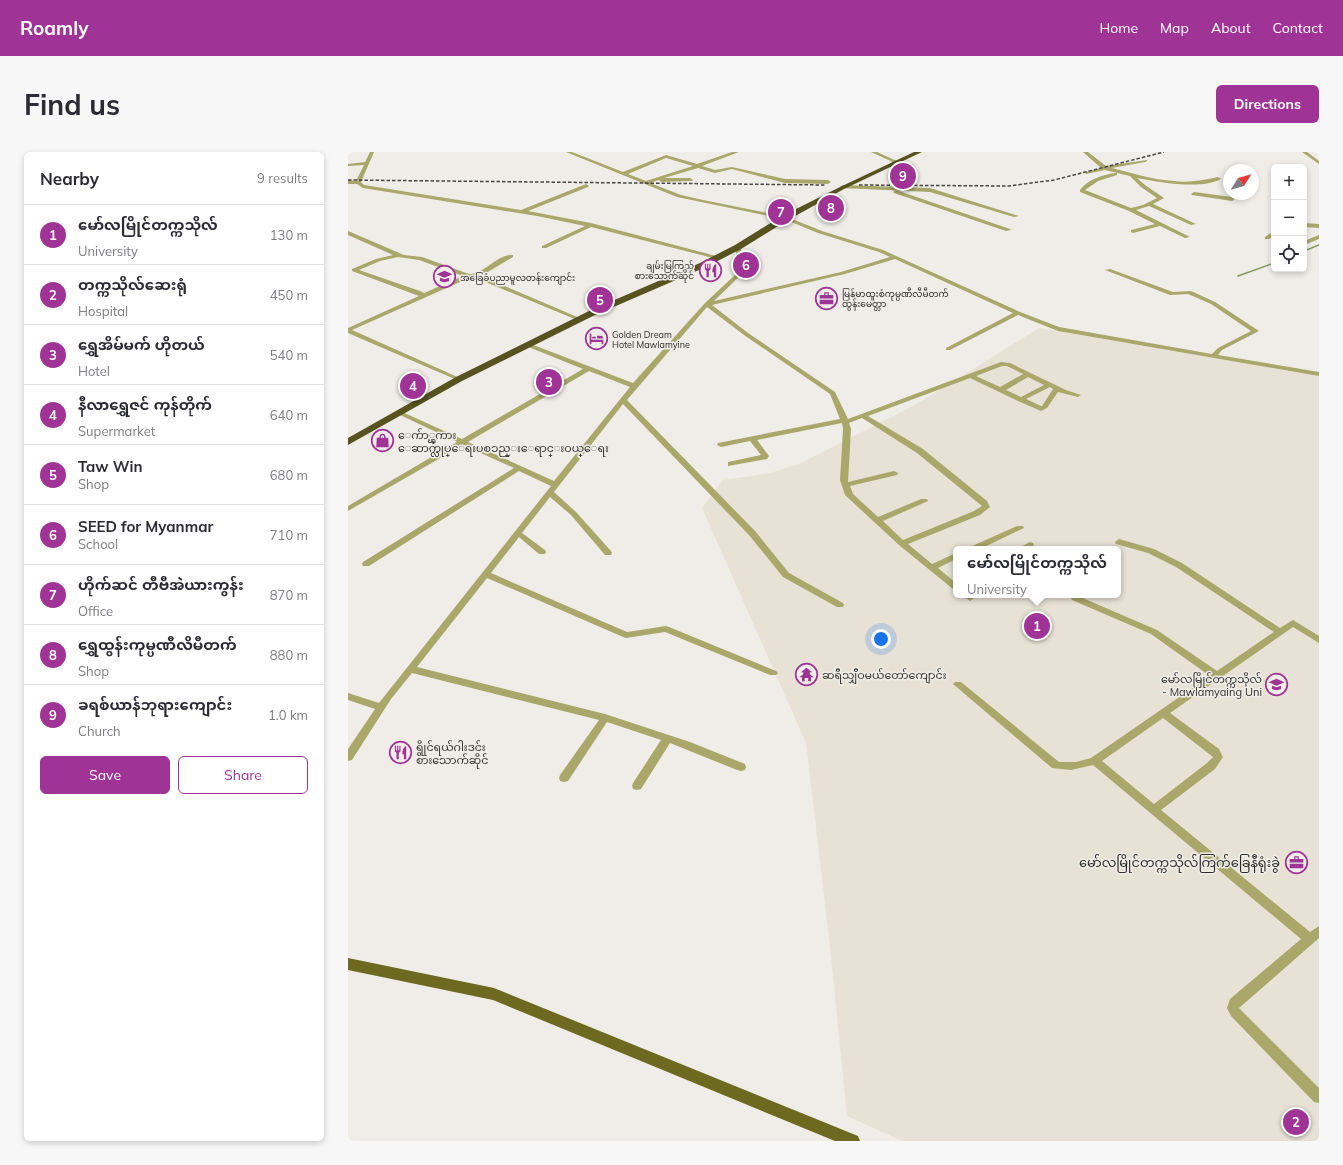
<!DOCTYPE html>
<meta charset="utf-8">
<style>
:root{--surface:#fff;--page:#f7f7f7;--text:#2b2b33;--muted:#7c7c81;--line:#e1e1e2;--accent:#9f3496}
body{margin:0;font-family:Mulish,"Noto Sans Myanmar",sans-serif;background:var(--page);color:var(--text)}
.controls{position:absolute;right:12px;top:12px;display:grid;overflow:hidden;border-radius:6px;box-shadow:0 2px 6px #0003}
.controls button{width:36px;height:36px;display:grid;place-items:center;padding:0;border:0;border-bottom:1px solid var(--line);background:var(--surface);color:var(--text);font:20px sans-serif}
.compass{position:absolute;left:875px;top:12px;width:36px;height:36px;border-radius:50%;background:var(--surface);box-shadow:0 2px 6px #0003;rotate:53deg}
.you{position:absolute;left:533px;top:487px;width:14px;height:14px;margin:-10px;border:3px solid #fff;border-radius:50%;background:#1a73e8;box-shadow:0 0 0 6px #1a73e833}
.badge{display:grid;place-items:center;width:26px;height:26px;border-radius:50%;background:var(--accent);color:#fff;font-size:13px;font-weight:700}
.pin{position:absolute;translate:-50% -50%;border:2px solid #fff;box-shadow:0 1px 4px #0006}
.popup{position:absolute;left:605px;top:394px;width:168px;height:52px;box-sizing:border-box;display:grid;place-content:center;border-radius:6px;background:var(--surface);filter:drop-shadow(0 1px 3px #0005);font-size:13px;white-space:nowrap;color:var(--muted)}
.popup b{font-size:15px;color:var(--text)}
.popup::after{content:'';position:absolute;left:50%;top:100%;margin-left:-8px;border:8px solid transparent;border-top-color:var(--surface)}
.list{margin:0;padding:0;list-style:none}
h2{display:flex;justify-content:space-between;align-items:center;height:52px;margin:0;padding:0 16px;font-size:17px}
h2 small{font-size:13px;font-weight:400;color:var(--muted)}
.list li{display:grid;grid-template-columns:26px 1fr auto;gap:12px;align-items:center;box-sizing:border-box;height:60px;padding:0 16px;border-top:1px solid var(--line)}
.list b{display:block;font-size:15px;white-space:nowrap}
.list p{margin:0;font-size:13px;white-space:nowrap;color:var(--muted)}
.list em{font-size:13px;font-style:normal;color:var(--muted)}
.actions{display:flex;gap:8px;padding:12px 16px}
.actions a{flex:1;padding:9px 0;border:1px solid var(--accent);border-radius:6px;text-align:center;font-size:14px;color:var(--accent)}
.actions .main{background:var(--accent);color:#fff}
.icon{flex:none;width:22px;height:22px;fill:none;stroke:currentColor;stroke-width:2;stroke-linecap:round;stroke-linejoin:round}
.map{position:relative;flex:none;width:971px;height:989px;overflow:hidden;border-radius:6px}
header{display:flex;align-items:center;gap:24px;box-sizing:border-box;height:56px;padding:0 20px;background:var(--accent);color:#fff}
header strong{font-size:19px}
nav{display:flex;gap:22px;margin-inline-start:auto;font-size:14px}
.intro{display:flex;align-items:center;justify-content:space-between;box-sizing:border-box;height:96px;padding:0 24px}
h1{margin:0;font-size:28px}
.button{padding:10px 18px;border-radius:6px;background:var(--accent);color:#fff;font-size:14px;font-weight:700}
main{display:flex;gap:24px;padding:0 24px}
aside{flex:1;background:var(--surface);border-radius:6px;box-shadow:0 2px 6px #0003}
.map>svg:first-child{display:block}
.built{fill:#e8e2d6;fill-rule:evenodd}
.lines{fill:none;stroke-linecap:round;stroke-linejoin:round}
.stream{stroke:#809b5e;stroke-width:1.5}
.minor{fill:#a9a76a;fill-rule:evenodd}
.major{fill:#6d6920;fill-rule:evenodd}
.highway{fill:#56531e;fill-rule:evenodd}
.rail{stroke:#464442;stroke-width:1.5;stroke-dasharray:3.5 2;stroke-linecap:butt}
.labels{text-anchor:middle;dominant-baseline:central;stroke-width:3;stroke-linejoin:round;paint-order:stroke}
.far-poi-label{font-size:9px;fill:#2d2c2a;stroke:#f0ede8;text-anchor:start}
.poi-label{font-size:11px;fill:#2d2c2a;stroke:#f0ede8;text-anchor:start}
.near-poi-label{font-size:13px;fill:#2d2c2a;stroke:#f0ede8;text-anchor:end}
</style>
<header>
<strong>Roamly</strong>
<nav><a>Home</a><a>Map</a><a>About</a><a>Contact</a></nav>
</header>
<div class="intro"><h1>Find us</h1><a class="button">Directions</a></div>
<main>
<aside>
<h2>Nearby<small>9 results</small></h2>
<ul class="list">
<li><span class="badge">1</span><div><b>မော်လမြိုင်တက္ကသိုလ်</b><p>University</p></div><em>130 m</em></li>
<li><span class="badge">2</span><div><b>တက္ကသိုလ်ဆေးရုံ</b><p>Hospital</p></div><em>450 m</em></li>
<li><span class="badge">3</span><div><b>ရွှေအိမ်မက် ဟိုတယ်</b><p>Hotel</p></div><em>540 m</em></li>
<li><span class="badge">4</span><div><b>နီလာရွှေဇင် ကုန်တိုက်</b><p>Supermarket</p></div><em>640 m</em></li>
<li><span class="badge">5</span><div><b>Taw Win</b><p>Shop</p></div><em>680 m</em></li>
<li><span class="badge">6</span><div><b>SEED for Myanmar</b><p>School</p></div><em>710 m</em></li>
<li><span class="badge">7</span><div><b>ဟိုက်ဆင် တီဗီအဲယားကွန်း</b><p>Office</p></div><em>870 m</em></li>
<li><span class="badge">8</span><div><b>ရွှေထွန်းကုမ္ပဏီလိမီတက်</b><p>Shop</p></div><em>880 m</em></li>
<li><span class="badge">9</span><div><b>ခရစ်ယာန်ဘုရားကျောင်း</b><p>Church</p></div><em>1.0 km</em></li>
</ul>
<div class="actions"><a class="main">Save</a><a>Share</a></div>
</aside>
<div class="map">
<svg width="971" height="989" viewBox="0 0 971 989">
<rect width="100%" height="100%" fill="#f0ede8"/>
<path class="built" d="M691 176 971 224V989H554L499 964 482 795 458 591 354 356 375 328 422 321 451 312 567 253ZM608 397H770V443H608Z"/>
<g class="lines">
<g class="stream">
<polyline points="956,99 971,93"/>
<polyline points="890,124 926,111"/>
</g>
<g class="minor">
<polygon points="22,0 26,0 13,30 16,33 173,58 238,32 241,34 240,35 180,59 243,71 372,105 369,107 243,75 198,96 194,96 194,94 237,74 189,64 15,36 9,32 0,32 0,28 8,29 16,13 0,14 0,12 17,10"/>
<path d="M218 0H224L275 20 318 3 349 12 384 0H391L354 14 367 18 384 15 437 27 480 28 483 30 480 32 437 31 384 17 367 21 350 16 316 26H342L345 28 344 29 313 30 311 28 302 31 333 43 355 48 439 65 474 79 535 98 672 160 711 175 864 202 870 196 903 179 863 152 840 142 822 143 757 118 762 117 825 140 843 139 867 150 911 179 874 198 870 203 971 220V224L710 179 670 163 602 198H598V196L665 161 547 107 497 122 364 153 400 181 487 240 500 267 653 210 662 211 718 238 733 243 730 245 710 240 699 256 693 259 670 249 622 226 520 264 575 297 639 349 642 355 632 363 560 392 584 412 608 401V407L590 416 608 431V438L605 437 551 393 497 343 492 328 495 277 494 271 409 288 421 304 419 307 380 314V310L413 303 402 289 373 295 369 293 370 291 492 267 482 242 396 183 359 155 279 248 407 379 441 421 495 451 496 453 495 455H489L435 425 401 383 275 252 206 340 228 360 263 399 264 401 263 403H257L223 363 202 345 174 381 197 398 198 400 197 402H191L171 385 143 421 279 480 318 474 321 475 428 519 430 521 428 523H422L317 480 278 486 275 485 139 426 69 515 257 562 342 590 397 612 398 615 397 618 393 619 389 618 322 591 293 637 289 638 285 637 284 634 285 631 313 588 259 570 220 629 216 630 212 629 211 626 212 623 251 568 64 521 43 547 4 608 0 609V597L27 557 0 548V541L31 551 203 334 171 319 21 414H15L14 412 15 410 166 316 115 293 0 359V354L109 290 48 261V259H52L114 287 235 217 178 194V192L180 191 285 231 357 151 388 122V94L393 95 394 122 366 149 493 120 542 105 531 100 470 81 436 67 329 45ZM318 6 345 14 298 29 280 22ZM654 214H659L675 222 652 235 628 224ZM241 219 282 235 206 329 120 290ZM680 225 696 233 673 245 658 238ZM702 235 705 237 694 254H693L678 247ZM514 266 569 301 634 354 626 359 555 388 535 369 580 349 579 347H573L530 365 505 342 502 334 549 323 550 321 546 319 500 330 503 277 501 271Z"/>
<polygon points="523,0 529,0 551,10 547,11"/>
<path d="M735 0H740L758 14 799 8V9L797 10 764 16C784 21 805 28 826 29 840 31 856 28 870 25L873 27C854 38 810 30 789 26L797 33 816 46 805 52 848 72 843 73 801 54 788 58 842 85 837 86 812 74 785 81 783 80V78L807 72 781 59 732 40V38C740 27 755 23 767 21H769V23L750 29 737 38 783 56 795 53 809 46 793 35 782 24 757 18 738 22V20L753 16Z"/>
<polygon points="954,0 959,0 971,9 971,12"/>
<polygon points="495,33 582,36 671,64 666,65 582,40 493,36 492,35"/>
<polygon points="548,38 662,77 663,78 658,79 546,41 545,40"/>
<polygon points="846,40 884,45 887,47 884,49 844,43 843,42"/>
<polygon points="956,71 971,72 971,76 956,75"/>
<path d="M0 79 56 103 74 105 121 122C137 122 149 102 165 103V105L133 124 234 167 229 168 128 126H121L4 178 114 227 113 228H109L0 181V176L71 144 4 119V117L28 107 45 103 0 83ZM50 105 71 108 115 124 76 141 72 139 11 118 32 109Z"/>
<polygon points="926,79 926,84 921,87 917,87 917,85"/>
<polygon points="971,83 971,87 956,93 956,89"/>
<polygon points="669,374 675,374 676,376 632,397 621,397 622,395"/>
<path d="M771 387 806 397 834 411 932 476 945 468 971 484V491L945 475 822 561 871 597 875 605 867 617 813 658 962 780 971 774V786L891 856 971 936V951L966 950 883 864 879 856 882 847 953 787 745 613 723 618 704 616 605 532 607 530H613L711 610H728L743 606 862 524 803 482 724 448 723 446 724 444H730L809 478 869 519 926 480 828 415 800 401 768 392 767 390ZM815 566 865 605 859 611 806 652 754 609Z"/>
<path d="M682 390 685 391 686 393C682 398 675 397 669 397Z"/>
<polygon points="614,443 624,443 626,446 622,449"/>
</g>
<polygon class="major" points="0,806 146,836 510,984 512,989 487,989 145,848 0,818"/>
<polygon class="highway" points="566,0 574,0 496,37 440,68 393,97 358,115 247,163 114,229 0,293 0,286 108,225 241,159 352,111 387,93 434,64 492,35"/>
<g class="rail">
<polyline points="0,28 478,33"/>
<polyline points="511,33 661,34 706,28 816,0"/>
</g>
</g>
<defs>
<symbol id="restaurant-ring" viewBox="-11 -11 22 22"><circle r="9.5" fill="#f0ede8" stroke="#9f3496" stroke-width="1.5"/><path d="M-5-6h1v4h1v-4h1v4h1v-4h1v5L-1.5 .5V6h-2V.5L-5-1ZM5-6V6H3V1.5H1.5Q1.5-4 5-6Z" fill="#9f3496"/></symbol>
<symbol id="school-ring" viewBox="-11 -11 22 22"><circle r="9.5" fill="#f0ede8" stroke="#9f3496" stroke-width="1.5"/><path d="M0-5L7-2L0 1L-7-2ZM-4 1L0 2.5L4 1V4Q0 6-4 4Z" fill="#9f3496"/></symbol>
<symbol id="office-ring" viewBox="-11 -11 22 22"><circle r="9.5" fill="#f0ede8" stroke="#9f3496" stroke-width="1.5"/><path d="M-6-3h4V-5.5h4V-3h4V5H-6ZM-1-4.5V-3h2v-1.5ZM-6 0V1H6V0Z" fill="#9f3496"/></symbol>
<symbol id="hotel-ring" viewBox="-11 -11 22 22"><circle r="9.5" fill="#f0ede8" stroke="#9f3496" stroke-width="1.5"/><path d="M-6-4.5h1.5V1H6V5H4.5V3h-9V5H-6ZM-4 0a1.8 1.8 0 1 1 3.6 0ZM.5 0V-2.5h3Q6-2.5 6 0Z" fill="#9f3496"/></symbol>
<symbol id="shop-ring" viewBox="-11 -11 22 22"><circle r="9.5" fill="#f0ede8" stroke="#9f3496" stroke-width="1.5"/><path d="M-5-2.5h2.3a2.7 3.5 0 0 1 5.4 0H5L5.5 6h-11ZM-1.5-2.5h3a1.5 2.3 0 0 0-3 0Z" fill="#9f3496"/></symbol>
<symbol id="temple-ring" viewBox="-11 -11 22 22"><circle r="9.5" fill="#f0ede8" stroke="#9f3496" stroke-width="1.5"/><path d="M0-6L5-2H3V0L6.5 2.5H4V6H1.5V3h-3V6H-4V2.5H-6.5L-3 0V-2H-5Z" fill="#9f3496"/></symbol>
<symbol id="university-ring" viewBox="-11 -11 22 22"><circle r="9.5" fill="#f0ede8" stroke="#9f3496" stroke-width="1.5"/><path d="M0-5L7-2L0 1L-7-2ZM-4 1L0 2.5L4 1V4Q0 6-4 4Z" fill="#9f3496"/></symbol>
</defs>
<g fill-rule="evenodd">
<use href="#restaurant-ring" x="350" y="106" width="25" height="25"/>
<use href="#school-ring" x="84" y="112" width="25" height="25"/>
<use href="#office-ring" x="466" y="134" width="25" height="25"/>
<use href="#hotel-ring" x="236" y="174" width="25" height="25"/>
<use href="#shop-ring" x="22" y="276" width="25" height="25"/>
<use href="#temple-ring" x="446" y="510" width="25" height="25"/>
<use href="#university-ring" x="916" y="520" width="25" height="25"/>
<use href="#restaurant-ring" x="40" y="588" width="25" height="25"/>
<use href="#office-ring" x="936" y="698" width="25" height="25"/>
</g>
<g class="labels">
<g class="far-poi-label">
<text x="346" y="113" text-anchor="end">ချမ်းမြကြည်<tspan x="346" dy="10">စားသောက်ဆိုင်</tspan></text>
<text x="112" y="125">အခြေခံပညာမူလတန်းကျောင်း</text>
<text x="494" y="141">မြန်မာထူးစံကုမ္ပဏီလီမီတက်<tspan x="494" dy="10">ထွန်းမေတ္တာ</tspan></text>
<text x="264" y="182">Golden Dream<tspan x="264" dy="10">Hotel Mawlamyine</tspan></text>
</g>
<g class="poi-label">
<text x="50" y="283">ေက်ာ္ၾကား<tspan x="50" dy="13">ေဆာက္လုပ္ေရးပစၥည္းေရာင္းဝယ္ေရး</tspan></text>
<text x="474" y="523">ဆရီသျှီဝမယ်တော်ကျောင်း</text>
<text x="914" y="527" text-anchor="end">မော်လမြိုင်တက္ကသိုလ်<tspan x="914" dy="13">- Mawlamyaing Uni</tspan></text>
<text x="68" y="595">ရွိုင်ရယ်ဂါးဒင်း<tspan x="68" dy="13">စားသောက်ဆိုင်</tspan></text>
</g>
<g class="near-poi-label">
<text x="932" y="710">မော်လမြိုင်တက္ကသိုလ်ကြက်ခြေနီရုံးခွဲ</text>
</g>
</g>
</svg>
<div class="controls">
<button>+</button>
<button>−</button>
<button><svg class="icon" aria-label="locate" viewBox="0 0 24 24"><circle cx="12" cy="12" r="6"/><path d="M12 2v4M12 18v4M2 12h4M18 12h4"/></svg></button>
</div>
<svg class="compass" viewBox="-18 -18 36 36"><path d="M0-13l5 13h-10z" fill="#e53935"/><path d="M0 13l5-13h-10z" fill="#7c7c81"/></svg>
<div class="you"></div>
<div class="pin badge" style="left:689px;top:474px">1</div>
<div class="popup"><b>မော်လမြိုင်တက္ကသိုလ်</b>University</div>
<div class="pin badge" style="left:948px;top:970px">2</div>
<div class="pin badge" style="left:201px;top:230px">3</div>
<div class="pin badge" style="left:65px;top:234px">4</div>
<div class="pin badge" style="left:252px;top:148px">5</div>
<div class="pin badge" style="left:398px;top:113px">6</div>
<div class="pin badge" style="left:433px;top:60px">7</div>
<div class="pin badge" style="left:483px;top:56px">8</div>
<div class="pin badge" style="left:555px;top:24px">9</div>
</div>
</main>
